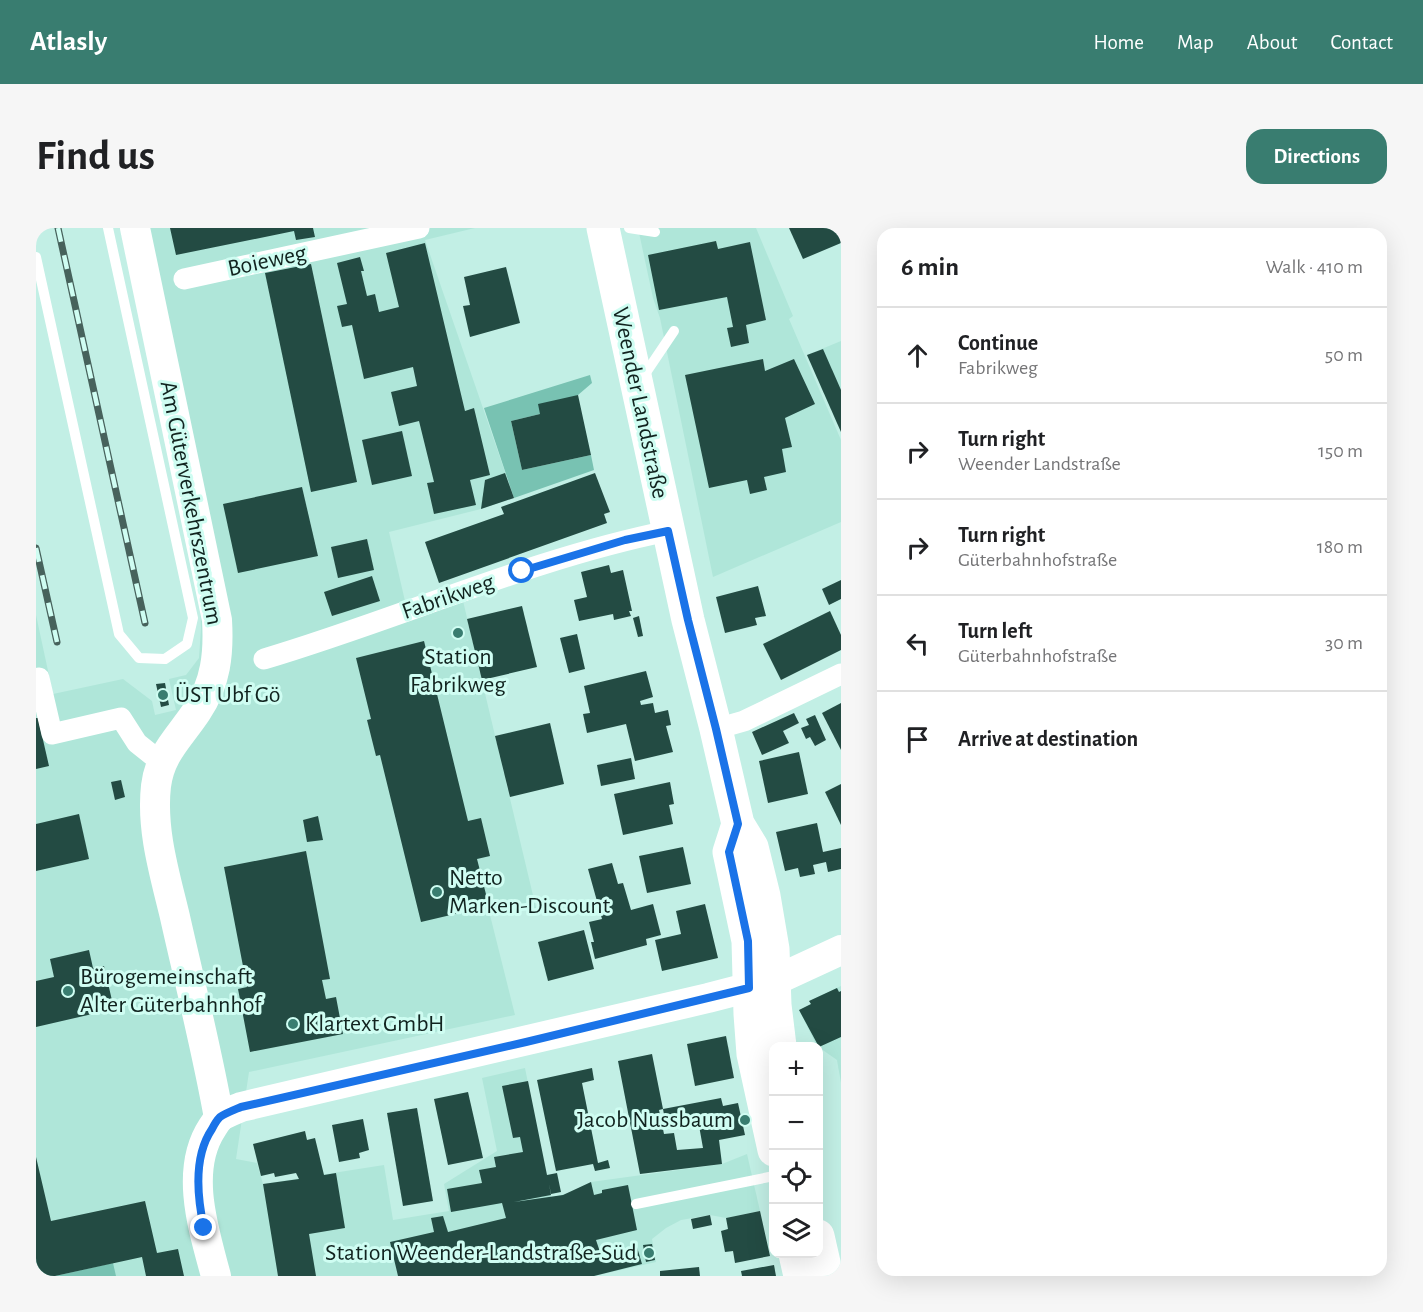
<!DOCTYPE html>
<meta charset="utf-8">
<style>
:root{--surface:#fff;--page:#f6f6f6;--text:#202124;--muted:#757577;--line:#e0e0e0;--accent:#397d70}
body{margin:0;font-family:"Alegreya Sans",sans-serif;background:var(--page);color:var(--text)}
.controls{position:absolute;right:18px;bottom:18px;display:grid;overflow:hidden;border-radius:12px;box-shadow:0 6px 24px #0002}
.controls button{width:54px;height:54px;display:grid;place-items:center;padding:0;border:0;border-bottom:2px solid var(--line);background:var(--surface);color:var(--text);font:30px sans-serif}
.stop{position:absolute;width:18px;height:18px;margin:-14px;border:4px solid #1a73e8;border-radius:50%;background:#fff}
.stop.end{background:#1a73e8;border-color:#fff;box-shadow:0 2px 6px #0008}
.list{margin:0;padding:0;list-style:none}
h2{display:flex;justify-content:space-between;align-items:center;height:78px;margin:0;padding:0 24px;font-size:26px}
h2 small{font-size:20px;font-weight:400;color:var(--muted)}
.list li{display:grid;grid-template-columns:39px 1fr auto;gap:18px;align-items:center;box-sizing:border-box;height:96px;padding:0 24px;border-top:2px solid var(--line)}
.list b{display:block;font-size:22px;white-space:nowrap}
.list p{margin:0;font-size:20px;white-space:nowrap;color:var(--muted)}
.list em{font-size:20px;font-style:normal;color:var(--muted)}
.icon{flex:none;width:33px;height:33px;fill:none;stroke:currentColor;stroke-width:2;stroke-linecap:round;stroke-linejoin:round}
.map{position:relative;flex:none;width:805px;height:1048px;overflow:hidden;border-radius:18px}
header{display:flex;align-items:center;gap:36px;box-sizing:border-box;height:84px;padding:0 30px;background:var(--accent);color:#fff}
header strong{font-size:28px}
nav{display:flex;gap:33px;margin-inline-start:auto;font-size:21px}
.intro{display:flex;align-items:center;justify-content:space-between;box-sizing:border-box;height:144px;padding:0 36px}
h1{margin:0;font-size:42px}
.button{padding:15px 27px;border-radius:18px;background:var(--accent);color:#fff;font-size:21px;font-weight:700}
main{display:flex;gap:36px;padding:0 36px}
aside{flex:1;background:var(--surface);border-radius:18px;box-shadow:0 6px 24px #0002}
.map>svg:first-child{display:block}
.built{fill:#afe6d9}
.green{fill:#78c2b2}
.building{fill:#234b43;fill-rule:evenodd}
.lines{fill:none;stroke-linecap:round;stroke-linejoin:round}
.lane{stroke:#fff;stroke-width:10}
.street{stroke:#fff;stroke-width:21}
.secondary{stroke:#fff;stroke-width:30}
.primary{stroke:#fff;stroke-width:33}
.rail-casing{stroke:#47625c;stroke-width:7}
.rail{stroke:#cffdf2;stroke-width:4.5;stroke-dasharray:14;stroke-linecap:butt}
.route{stroke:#1a73e8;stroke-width:8}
.poi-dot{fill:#397d70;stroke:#cffdf2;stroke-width:2}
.labels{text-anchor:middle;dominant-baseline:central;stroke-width:6;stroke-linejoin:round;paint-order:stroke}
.street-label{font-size:24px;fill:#11231f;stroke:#cffdf2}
.poi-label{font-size:24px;fill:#11231f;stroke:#cffdf2;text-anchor:start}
</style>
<header>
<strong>Atlasly</strong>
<nav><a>Home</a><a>Map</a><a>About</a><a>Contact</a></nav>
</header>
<div class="intro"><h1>Find us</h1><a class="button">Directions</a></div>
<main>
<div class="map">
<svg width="805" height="1048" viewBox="0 0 805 1048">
<rect width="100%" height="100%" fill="#c2efe5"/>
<g class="built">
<polygon points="84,0 439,0 389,12 478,270 445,281 353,304 369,373 423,356 500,680 454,687 479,787 213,844 200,931 221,935 227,956 348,937 357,992 413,983 408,956 461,923 446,850 489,840 515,970 538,963 555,954 686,936 711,926 724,983 690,990 674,987 645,992 630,1000 616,1011 620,1034 558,1048 0,1048 0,387 17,466 87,451 116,473 119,487 140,482 133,451 150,447 163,430 165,400 164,372"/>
<polygon points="602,0 720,0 757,88 753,91 805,212 805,294 677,349 624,90 617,70"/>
<polygon points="805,113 805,204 771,127"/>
<polygon points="805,758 805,855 801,832 781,818 763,782 775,776 773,773"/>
</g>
<g class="green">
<polygon points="554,147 556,155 542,167 504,186 475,193 486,242 555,227 558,242 478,270 448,180"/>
<polygon points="77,1035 80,1048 19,1048"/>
</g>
<g class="building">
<polygon points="134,0 277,0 279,9 260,12 258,3 140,27"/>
<polygon points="753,0 805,0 805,15 767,31"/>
<polygon points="680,13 682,21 714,14 730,92 710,97 713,115 695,119 691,100 697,99 691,69 623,82 612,27"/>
<polygon points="389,15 429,183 438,180 454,247 434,252 440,277 398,286 391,255 398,254 383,193 363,198 355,164 381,158 377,139 328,151 316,97 306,99 301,78 311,76 301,35 324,29 328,43 325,43 331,68 339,66 343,84 363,79 350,25"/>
<polygon points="275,36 321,254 275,264 229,45"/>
<polygon points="470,39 484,95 434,109 427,78 434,77 428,49"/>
<polygon points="787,121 805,162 805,204 771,127"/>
<polygon points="727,131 729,143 758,131 779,176 749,190 756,219 746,221 750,244 728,249 731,262 714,266 711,252 673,260 649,147"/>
<polygon points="542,167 555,227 486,242 475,193 504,186 502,176"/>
<polygon points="366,203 376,248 336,257 326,212"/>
<polygon points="469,245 478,270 445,281 449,252"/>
<polygon points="559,245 574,284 568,286 571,295 403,355 389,314 468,286 465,279"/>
<polygon points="266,259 282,328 202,345 187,276"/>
<polygon points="331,311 338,342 302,350 295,319"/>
<polygon points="573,337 575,345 587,342 596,383 593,383 595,388 578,392 577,386 543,393 538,372 551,369 545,344"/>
<polygon points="336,348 344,373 296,388 288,364"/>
<polygon points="805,352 805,371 793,377 786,361"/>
<polygon points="722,358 730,388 719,390 721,397 689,405 680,369"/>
<polygon points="486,378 501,439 446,452 431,391"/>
<polygon points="794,383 805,407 805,422 745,452 727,416"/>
<polygon points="603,388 607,408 602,409 597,390"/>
<polygon points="541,406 549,441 533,445 524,410"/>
<polygon points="388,413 432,593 445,590 454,628 441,631 453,678 385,694 344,527 340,528 331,492 335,491 320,430"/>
<polygon points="610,443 617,469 604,473 605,477 617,475 619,485 632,482 635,497 630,498 637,524 599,533 590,496 551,505 547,486 554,485 548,458"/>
<polygon points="129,455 133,477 125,479 120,456"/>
<polygon points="805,475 805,522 786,485"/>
<polygon points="758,485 763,495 747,503 753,515 726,527 716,504"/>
<polygon points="779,487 790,512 779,518 774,509 770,511 765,500 773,497 770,491"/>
<polygon points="0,490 2,490 13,538 0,541"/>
<polygon points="514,495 528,556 474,569 459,508"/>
<polygon points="763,524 772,566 732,575 723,533"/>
<polygon points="595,530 599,551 565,558 561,537"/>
<polygon points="85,552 89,569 79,572 75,554"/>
<polygon points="634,554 638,576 633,577 637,596 587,607 578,566"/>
<polygon points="805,556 805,597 789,564"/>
<polygon points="43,586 53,631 0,643 0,596"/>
<polygon points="282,588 287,612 271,614 267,592"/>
<polygon points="781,595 787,624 805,620 805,641 792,644 790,634 777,637 779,646 764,649 762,640 749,643 740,604"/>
<polygon points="647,619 655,656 611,665 603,628"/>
<polygon points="270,623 294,751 286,752 290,771 300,769 307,806 214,824 202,761 211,759 188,639"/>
<polygon points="576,635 582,656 587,655 595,682 617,676 625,707 610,711 611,717 559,731 555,714 558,714 553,694 566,691 552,641"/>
<polygon points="669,676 682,730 626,743 619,712 645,706 640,683"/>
<polygon points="548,702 558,741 512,753 502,714"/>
<polygon points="53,722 57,740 68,738 78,781 0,799 0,753 18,749 14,731"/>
<polygon points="801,760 803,764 805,763 805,809 783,819 763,782 775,776 773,773"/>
<polygon points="690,808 698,850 659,858 651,816"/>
<path d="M616 826 627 881 685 870 687 878 702 875 709 907 683 912 686 936 604 946 582 833ZM627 881 630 898 662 892 667 920 641 922 638 905 628 906 623 882Z"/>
<polygon points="556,840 558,852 546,855 562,935 572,932 574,940 559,943 557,936 520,943 501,852"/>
<polygon points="492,853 511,947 521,945 525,964 515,966 513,956 515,967 478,974 527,967 555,954 558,967 566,965 566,962 592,957 601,1002 560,1012 565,1027 601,1019 606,1036 558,1048 362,1048 354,1014 398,1004 395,990 407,988 412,1004 470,990 466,975 415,984 411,961 446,955 443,942 460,939 458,929 487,924 484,909 477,910 466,858"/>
<polygon points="432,864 447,930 412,937 398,871"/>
<polygon points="381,880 397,973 367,978 351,885"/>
<polygon points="327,891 333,922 323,925 324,930 303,934 296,897"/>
<polygon points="269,903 271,912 279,910 288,947 300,945 309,1000 273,1006 280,1048 242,1048 227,956 263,951 260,945 239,949 238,945 225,948 217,916"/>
<polygon points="0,929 15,993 109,973 121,1025 142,1021 148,1048 110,1048 106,1029 19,1048 0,1048"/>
<polygon points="724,983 734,1028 699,1035 697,1023 689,1024 685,1003 692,1001 690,990"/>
<polygon points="674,987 676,997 657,1001 655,991"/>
<polygon points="616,1016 619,1032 610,1034 607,1017"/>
<polygon points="738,1037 740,1048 706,1048 705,1043"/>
<polygon points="663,1039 664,1048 624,1048 624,1043"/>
</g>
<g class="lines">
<g class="lane">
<polyline points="593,0 619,4"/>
<polyline points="0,29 83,406 103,430 129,431 151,416 157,390 72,0"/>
<polyline points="607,149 638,103"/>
<polyline points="600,976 738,948"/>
</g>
<g class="street">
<polyline points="148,51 383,0"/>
<path d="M228 431C363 391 494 331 632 303"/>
<polyline points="3,450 16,506 85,490 101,515 126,535"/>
<polyline points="680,501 708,493 805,446"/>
</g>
<g class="secondary">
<path d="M99 0 181 392C183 425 180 455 161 483 144 509 124 525 120 558 115 602 129 647 139 689 154 756 171 822 183 890"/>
<path d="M180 1048C168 1003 148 943 176 900 178 897 181 892 184 889 190 885 198 882 205 879L672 770 738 753 805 722"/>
</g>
<g class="primary">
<polyline points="567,0 652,392 680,501 702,596 716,619 728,668 737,721 739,777 744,818"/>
<polyline points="702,596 693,624 712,713 714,786 717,826 738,922"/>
<polyline points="782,1008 791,1048"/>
<polyline points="759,1026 764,1048"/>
</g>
<defs>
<g id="rail">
<polyline points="22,0 109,395"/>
<polyline points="0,320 21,414"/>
</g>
</defs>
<use href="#rail" class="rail-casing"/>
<use href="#rail" class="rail"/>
</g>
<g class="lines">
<path class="route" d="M168 1000C161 968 157 929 176 901 178 897 181 892 184 889 190 885 198 882 205 879L490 814 713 760 712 713 693 624 702 596 680 501 652 392 632 303 589 312 486 343"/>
</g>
<g class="poi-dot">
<circle cx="422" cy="405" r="6"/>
<circle cx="127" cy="467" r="6"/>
<circle cx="401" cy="664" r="6"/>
<circle cx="32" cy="763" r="6"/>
<circle cx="257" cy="796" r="6"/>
<circle cx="709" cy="892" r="6"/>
<circle cx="613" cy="1025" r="6"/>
</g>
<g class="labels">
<g class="street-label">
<text transform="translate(231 33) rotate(-12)">Boieweg</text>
<text transform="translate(604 175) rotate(78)">Weender Landstraße</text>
<text transform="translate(155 275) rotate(79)">Am Güterverkehrszentrum</text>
<text transform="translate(412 369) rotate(-19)">Fabrikweg</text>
</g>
<g class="poi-label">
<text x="422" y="429" text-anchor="middle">Station<tspan x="422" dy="28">Fabrikweg</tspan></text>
<text x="139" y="467">ÜST Ubf Gö</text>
<text x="413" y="650">Netto<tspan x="413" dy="28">Marken-Discount</tspan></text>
<text x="44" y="749">Bürogemeinschaft<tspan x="44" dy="28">Alter Güterbahnhof</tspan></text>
<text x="269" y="796">Klartext GmbH</text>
<text x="697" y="892" text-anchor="end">Jacob Nussbaum</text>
<text x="601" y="1025" text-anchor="end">Station Weender-Landstraße-Süd</text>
</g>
</g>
</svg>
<div class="controls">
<button>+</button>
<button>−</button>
<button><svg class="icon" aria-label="locate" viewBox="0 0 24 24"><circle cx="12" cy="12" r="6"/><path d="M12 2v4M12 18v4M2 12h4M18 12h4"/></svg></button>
<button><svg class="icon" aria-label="layers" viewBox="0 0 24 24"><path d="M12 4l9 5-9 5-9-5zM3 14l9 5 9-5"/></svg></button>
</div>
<div class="stop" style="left:486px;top:343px"></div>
<div class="stop end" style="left:168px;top:1000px"></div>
</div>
<aside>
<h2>6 min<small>Walk · 410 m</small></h2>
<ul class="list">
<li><svg class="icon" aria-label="ahead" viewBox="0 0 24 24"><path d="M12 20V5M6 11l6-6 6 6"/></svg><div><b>Continue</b><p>Fabrikweg</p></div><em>50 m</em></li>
<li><svg class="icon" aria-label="right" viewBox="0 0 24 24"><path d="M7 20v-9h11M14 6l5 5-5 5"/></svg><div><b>Turn right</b><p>Weender Landstraße</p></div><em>150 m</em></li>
<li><svg class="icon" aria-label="right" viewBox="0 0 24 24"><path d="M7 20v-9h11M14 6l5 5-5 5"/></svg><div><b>Turn right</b><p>Güterbahnhofstraße</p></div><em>180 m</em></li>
<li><svg class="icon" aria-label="left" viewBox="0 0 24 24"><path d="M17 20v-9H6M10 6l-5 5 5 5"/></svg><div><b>Turn left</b><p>Güterbahnhofstraße</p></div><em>30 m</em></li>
<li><svg class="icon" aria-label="arrive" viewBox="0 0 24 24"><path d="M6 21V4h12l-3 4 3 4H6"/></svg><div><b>Arrive at destination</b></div></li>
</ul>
</aside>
</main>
